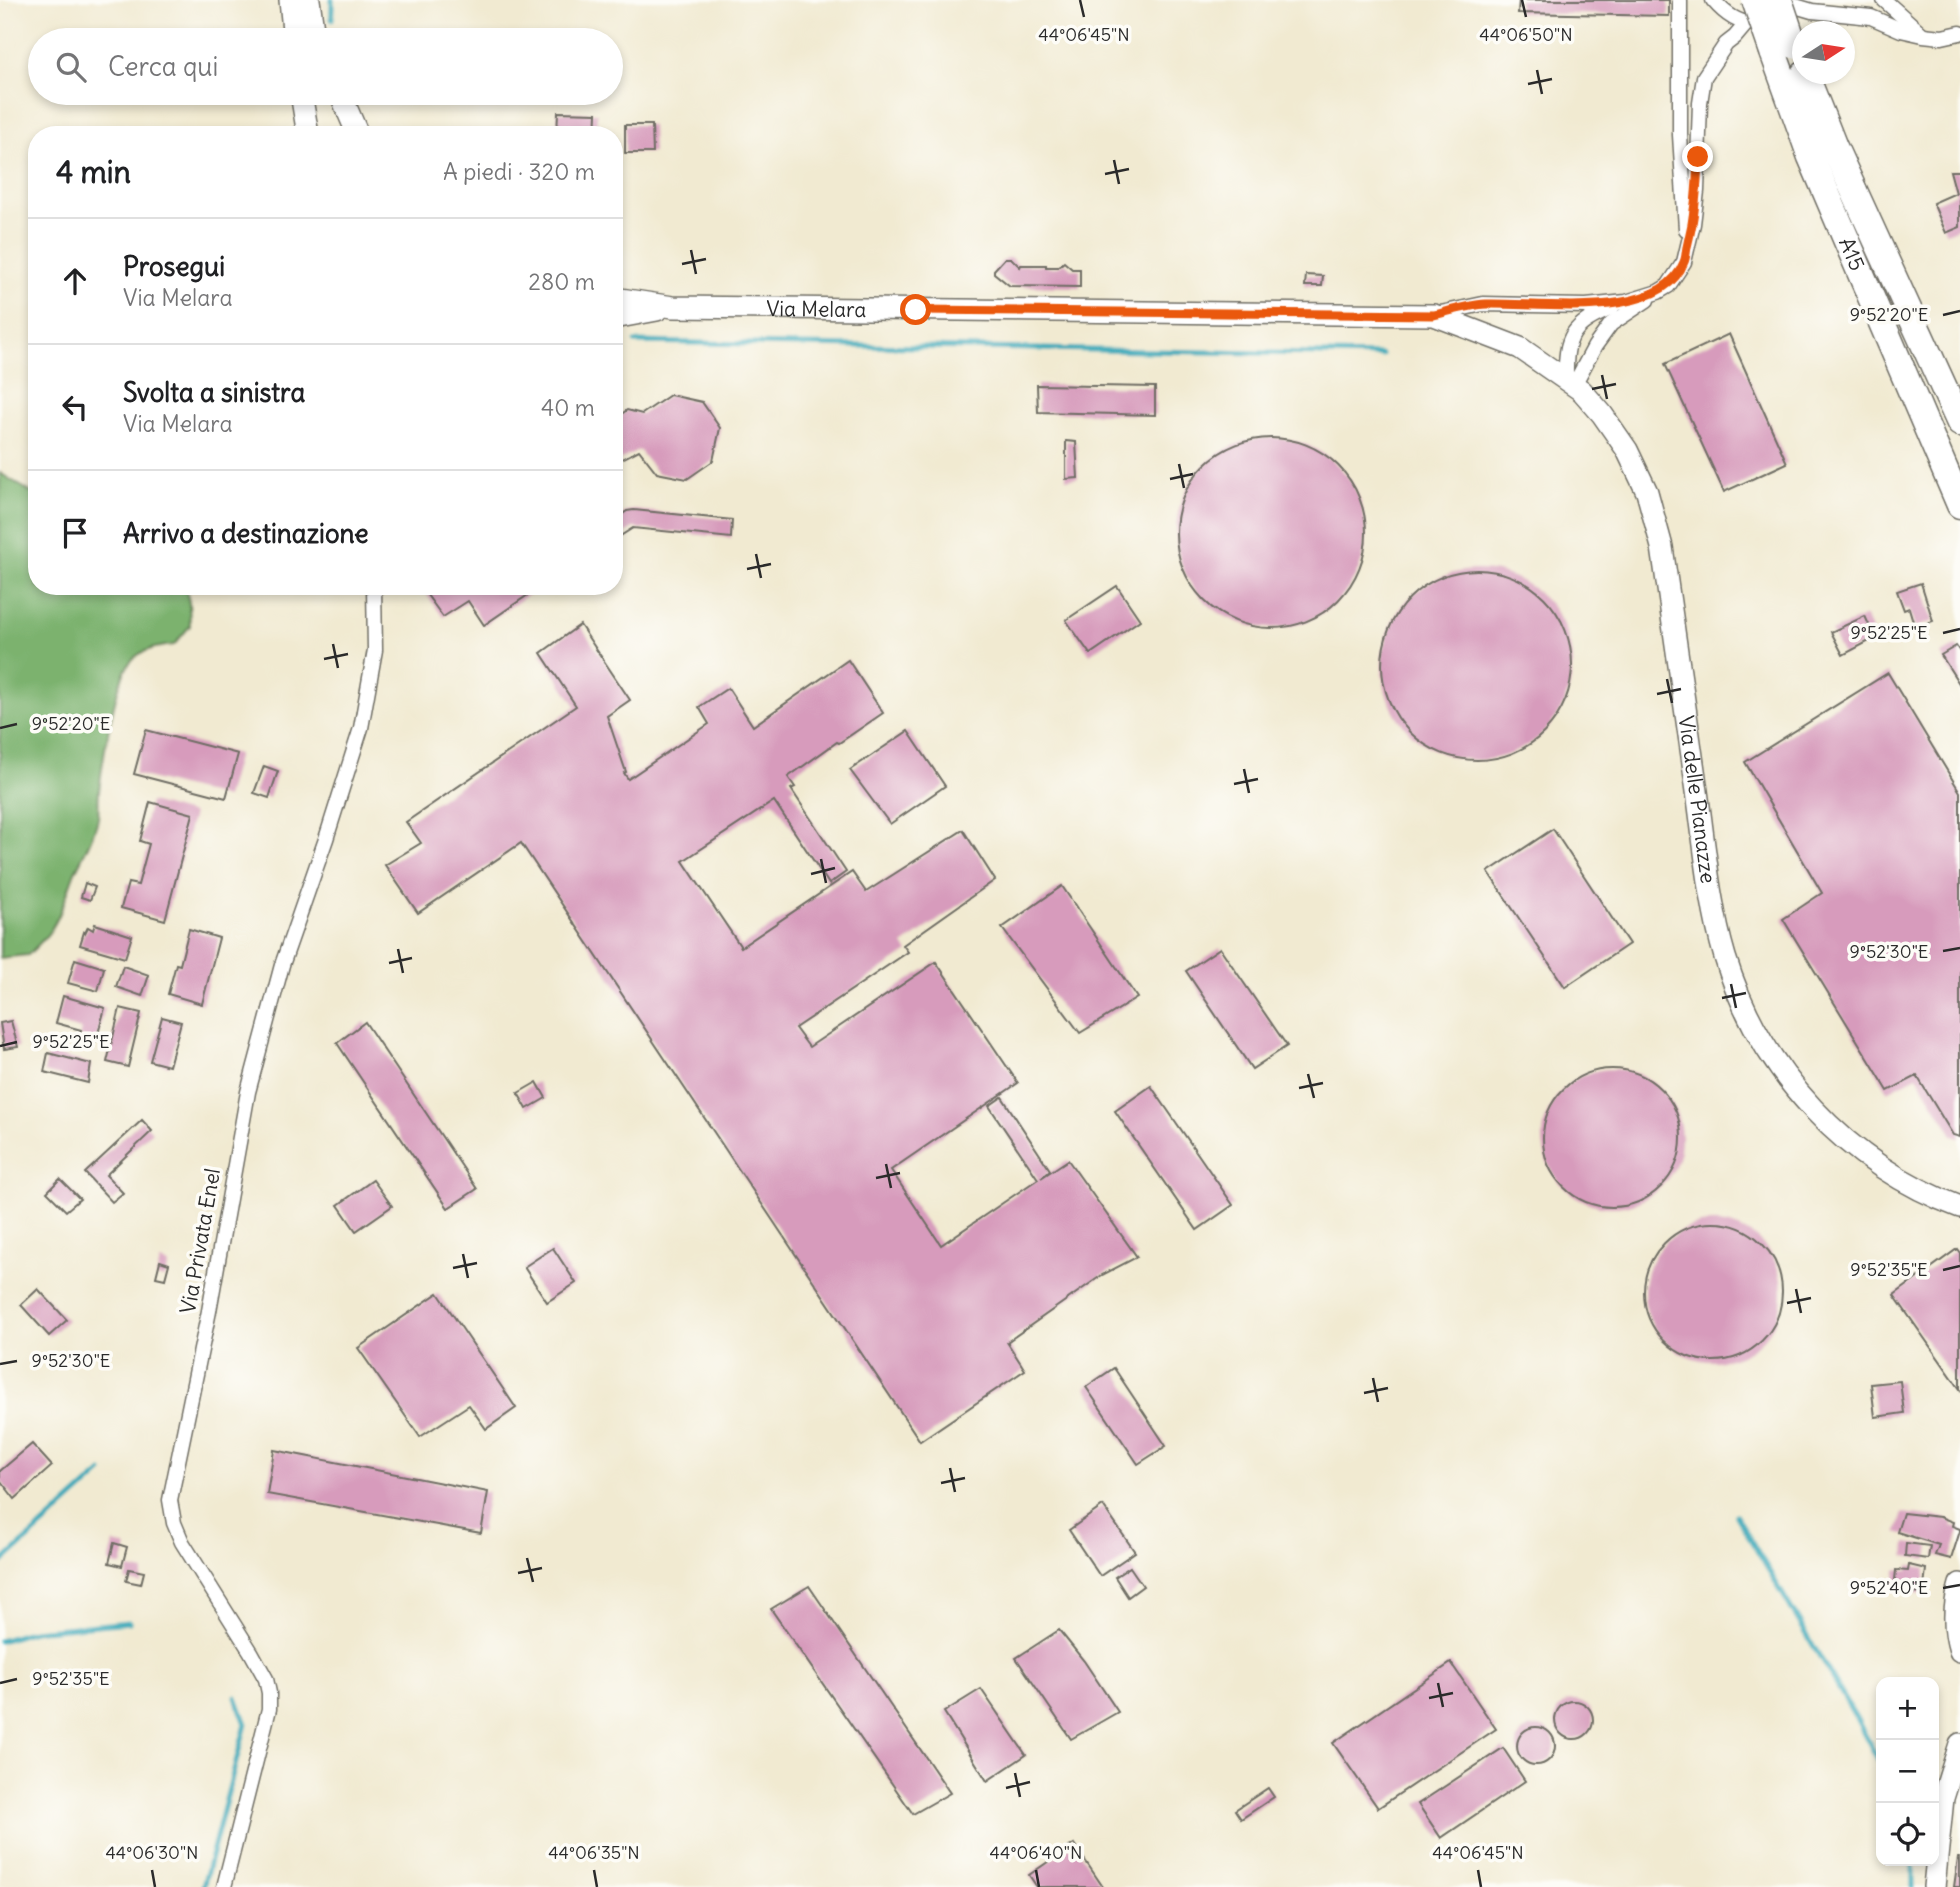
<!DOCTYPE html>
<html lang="it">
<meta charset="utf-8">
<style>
:root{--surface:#fff;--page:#f6f6f6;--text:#202124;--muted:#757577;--line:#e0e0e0}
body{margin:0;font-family:Delius,sans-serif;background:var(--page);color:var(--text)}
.controls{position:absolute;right:21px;bottom:21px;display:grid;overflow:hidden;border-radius:14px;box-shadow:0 4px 10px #0003}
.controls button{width:63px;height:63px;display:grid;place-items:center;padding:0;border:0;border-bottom:2px solid var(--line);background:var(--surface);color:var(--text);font:35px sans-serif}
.compass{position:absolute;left:1792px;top:21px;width:63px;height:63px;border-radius:50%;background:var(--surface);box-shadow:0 4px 10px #0003;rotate:78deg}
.stop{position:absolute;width:21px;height:21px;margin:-16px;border:5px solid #ea580c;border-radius:50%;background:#fff}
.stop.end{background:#ea580c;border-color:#fff;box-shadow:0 2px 7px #0008}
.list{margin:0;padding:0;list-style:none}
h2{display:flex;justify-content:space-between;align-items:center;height:91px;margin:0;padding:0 28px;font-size:30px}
h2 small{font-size:23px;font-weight:400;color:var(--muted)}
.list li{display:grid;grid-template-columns:46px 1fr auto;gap:21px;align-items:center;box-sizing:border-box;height:126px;padding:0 28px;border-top:2px solid var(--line)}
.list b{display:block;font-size:26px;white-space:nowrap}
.list p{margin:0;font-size:23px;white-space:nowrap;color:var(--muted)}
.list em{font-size:23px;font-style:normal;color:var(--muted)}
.icon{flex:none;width:38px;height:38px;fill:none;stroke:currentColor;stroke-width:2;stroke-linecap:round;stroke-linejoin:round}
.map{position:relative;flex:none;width:1960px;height:1887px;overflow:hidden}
.search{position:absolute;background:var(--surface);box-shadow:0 4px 10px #0003;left:28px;top:28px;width:595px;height:77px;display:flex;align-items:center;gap:18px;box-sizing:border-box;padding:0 24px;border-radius:38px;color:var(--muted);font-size:26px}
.panel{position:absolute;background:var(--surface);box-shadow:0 4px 10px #0003;left:28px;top:126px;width:595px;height:469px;border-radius:28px}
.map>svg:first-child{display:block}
.forest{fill:#7cb26e;stroke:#546e4c;stroke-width:2}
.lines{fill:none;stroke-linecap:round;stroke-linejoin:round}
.stream{stroke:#3ba9b9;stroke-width:5}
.building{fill:#d79bbc}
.street-casing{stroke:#706e65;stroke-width:17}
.secondary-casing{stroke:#706e65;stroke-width:24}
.highway-casing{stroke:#706e65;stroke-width:29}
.street{stroke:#fff;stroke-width:14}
.secondary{stroke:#fff;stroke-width:21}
.highway{stroke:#fff;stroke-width:26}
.highway-bridge-casing{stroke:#706e65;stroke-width:29;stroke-linecap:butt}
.highway-bridge{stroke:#fff;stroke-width:26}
.route{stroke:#ea580c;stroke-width:9}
.ticks{fill:none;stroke:#2b2b2b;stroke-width:2.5}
.labels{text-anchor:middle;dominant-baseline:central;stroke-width:7;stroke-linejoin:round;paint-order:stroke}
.street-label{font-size:21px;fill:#2b2b2b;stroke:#fdfcf7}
.ticks-label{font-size:18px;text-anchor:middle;fill:#2b2b2b;stroke:#fdfcf7;stroke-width:7;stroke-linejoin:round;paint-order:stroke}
</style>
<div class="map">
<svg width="1960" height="1887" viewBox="0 0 1960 1887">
<rect width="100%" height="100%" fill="#fdfcf7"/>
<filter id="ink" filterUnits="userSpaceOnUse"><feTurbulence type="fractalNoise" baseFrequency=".0143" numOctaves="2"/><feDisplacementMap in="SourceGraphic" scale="14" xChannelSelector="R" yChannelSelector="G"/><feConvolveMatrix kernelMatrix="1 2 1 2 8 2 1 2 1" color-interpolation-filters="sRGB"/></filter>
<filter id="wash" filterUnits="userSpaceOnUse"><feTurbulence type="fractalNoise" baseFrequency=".00686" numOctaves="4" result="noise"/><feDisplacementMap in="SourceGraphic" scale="28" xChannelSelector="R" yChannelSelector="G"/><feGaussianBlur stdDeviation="1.57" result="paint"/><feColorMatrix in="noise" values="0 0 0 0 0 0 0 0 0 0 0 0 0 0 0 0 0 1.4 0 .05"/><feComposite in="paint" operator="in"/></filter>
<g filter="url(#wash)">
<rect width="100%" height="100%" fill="#f1ead1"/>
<path class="forest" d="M0 473 37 496V586H185L189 602 190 626 174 645C160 647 146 648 134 658 115 673 102 765 99 791 98 800 99 809 98 818 94 837 83 855 75 872 67 892 62 914 50 931 44 940 35 948 28 955L0 958Z"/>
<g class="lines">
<g class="stream">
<polyline points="332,0 332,19"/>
<polyline points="635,342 1382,355"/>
<polyline points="1736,1515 1855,1716 1881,1765"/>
<polyline points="0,1564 102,1472"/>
<polyline points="0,1641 33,1631 129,1622"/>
<polyline points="203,1887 246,1724 236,1697"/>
<polyline points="1913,1887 1913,1861"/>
</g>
</g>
<g id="blocks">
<g class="building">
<polygon points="1519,0 1669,0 1669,16 1518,13"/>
<polygon points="558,112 597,113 596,135 557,135"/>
<polygon points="625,125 652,125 653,153 625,153"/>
<polygon points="1950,171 1960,171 1960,227 1946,233 1933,203 1956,193"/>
<polygon points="1005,258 1011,258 1020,267 1021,265 1046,265 1046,267 1058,267 1064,262 1072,269 1080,269 1080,287 1010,286 994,273 994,270"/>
<polygon points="1306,275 1323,276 1322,286 1305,286"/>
<polygon points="1729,334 1787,463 1724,492 1665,364"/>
<polygon points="1037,385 1155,387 1155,415 1038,412"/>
<polygon points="670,395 702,402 720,428 713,461 687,479 657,473 639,450 614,463 614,416 616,418 627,410 642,414"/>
<circle cx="1271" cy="533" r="95"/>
<polygon points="1066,441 1076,442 1078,478 1066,479"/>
<polygon points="634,510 732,520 731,538 633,528 614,540 614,520 627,511"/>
<circle cx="1477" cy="665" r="95"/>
<polygon points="1921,583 1933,621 1915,628 1909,608 1904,610 1897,591"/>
<polygon points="440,586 541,586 484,625 468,601 443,617 427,595"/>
<polygon points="1117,586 1140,620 1090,654 1066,620"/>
<polygon points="1865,616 1875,638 1843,655 1831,632"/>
<polygon points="580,625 630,700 607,716 626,772 624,773 628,779 709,724 699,707 728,688 753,726 848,660 883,713 839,743 837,742 788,777 795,787 791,789 846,872 829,884 774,801 683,861 741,947 852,872 866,892 963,830 995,880 903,945 908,952 795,1028 809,1047 936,962 1018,1083 891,1170 941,1245 1038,1179 989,1106 1002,1097 1050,1170 1041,1178 1068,1160 1137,1257 1102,1275 1007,1342 1025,1370 920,1441 521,843 418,913 385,865 421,843 406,822 576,706 541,653"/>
<polygon points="1956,646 1960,652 1960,685 1941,655"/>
<polygon points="1888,673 1960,792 1960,1137 1953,1135 1917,1076 1888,1091 1783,919 1822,893 1745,762"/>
<polygon points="146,730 238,754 226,798 134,774"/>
<polygon points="908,731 945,786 890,824 850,770"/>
<polygon points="264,766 278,771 269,798 254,793"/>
<polygon points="150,802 193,814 165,920 121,908 128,883 138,885 149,844 140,841"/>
<polygon points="1553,829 1629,944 1565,987 1488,872"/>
<polygon points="85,883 95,887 90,900 81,897"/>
<polygon points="1062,886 1137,998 1080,1033 1002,928"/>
<polygon points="95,924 132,936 125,958 80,945 84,932 85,933 88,927 93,930"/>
<polygon points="189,929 219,938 202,1004 168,994 176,964 180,965"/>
<polygon points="1220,948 1287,1046 1252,1069 1186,971"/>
<polygon points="75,959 104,968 98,991 68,983"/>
<polygon points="123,966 149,975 142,996 116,987"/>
<polygon points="63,996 105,1008 96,1041 79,1036 81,1030 56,1023"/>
<polygon points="120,1008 141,1013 128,1067 107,1062"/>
<polygon points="162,1017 181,1022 169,1066 150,1061"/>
<polygon points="11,1021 18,1047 4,1049 0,1023"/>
<polygon points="365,1022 477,1189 448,1208 337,1043"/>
<polygon points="48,1053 91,1064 88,1083 44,1072"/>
<circle cx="1612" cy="1138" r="69"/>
<polygon points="537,1082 546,1098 527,1109 518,1093"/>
<polygon points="1151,1086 1233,1205 1197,1230 1115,1111"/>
<polygon points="142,1120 152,1131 106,1175 123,1193 112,1202 85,1173"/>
<polygon points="60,1179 80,1199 66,1211 47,1192"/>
<polygon points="373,1180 392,1206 356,1231 338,1205"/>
<circle cx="1713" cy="1292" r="69"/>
<polygon points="553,1248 576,1283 547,1302 524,1267"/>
<polygon points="1957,1249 1960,1253 1960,1389 1894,1295"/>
<polygon points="160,1261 169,1264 165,1279 156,1277"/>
<polygon points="38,1289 67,1320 49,1336 21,1305"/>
<polygon points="438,1293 516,1408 486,1429 469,1405 420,1437 358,1348"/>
<polygon points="1114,1368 1166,1446 1138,1464 1086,1387"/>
<polygon points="1900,1381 1904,1413 1875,1417 1871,1384"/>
<polygon points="32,1444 52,1466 15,1499 0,1480 0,1471"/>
<polygon points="274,1450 488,1492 481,1533 267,1494"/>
<polygon points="1103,1506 1135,1552 1100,1576 1069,1530"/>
<polygon points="1903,1513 1940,1517 1953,1522 1952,1526 1960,1529 1960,1531 1951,1559 1935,1555 1939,1545 1897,1532"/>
<polygon points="114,1543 127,1547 122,1566 109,1563"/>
<polygon points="1906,1543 1930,1546 1928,1559 1905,1556"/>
<polygon points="1909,1565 1926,1569 1923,1594 1894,1590 1896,1570 1908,1571"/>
<polygon points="1130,1567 1143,1586 1128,1597 1115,1577"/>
<polygon points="129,1569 144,1572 141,1584 126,1581"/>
<polygon points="809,1586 950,1793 913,1814 771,1609"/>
<polygon points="1059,1630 1084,1661 1118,1712 1071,1739 1016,1658"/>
<polygon points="1451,1663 1496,1729 1378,1808 1333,1743"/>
<polygon points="981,1689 1026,1755 987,1781 944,1712"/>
<circle cx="1574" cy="1720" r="19"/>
<circle cx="1536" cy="1746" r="19"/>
<polygon points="1503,1748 1525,1781 1441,1838 1418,1804"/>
<polygon points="1268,1788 1274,1797 1241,1819 1235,1810"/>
<polygon points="1074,1844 1103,1887 1037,1887 1029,1875"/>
<polygon points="1958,1858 1960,1858 1960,1887 1954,1887"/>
</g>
</g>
</g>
<g filter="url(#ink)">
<use href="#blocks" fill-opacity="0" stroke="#706e65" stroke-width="2"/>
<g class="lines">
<defs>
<g id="street">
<polyline points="1680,0 1680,135 1686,229"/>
<path d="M1713 0C1724 13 1738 25 1756 23"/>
<polyline points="1884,0 1922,34"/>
<polyline points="1785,3 1812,11 1871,17 1901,30 1923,35 1942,37 1960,33"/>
<polyline points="1436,314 1483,304 1586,306 1626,302 1658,292 1668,286 1684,262 1693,224 1697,191 1700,103 1704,77 1726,44 1735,37 1746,24"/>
<path d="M1566 379C1565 335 1572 325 1612 308"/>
<polyline points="1574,385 1595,346 1611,324 1647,300"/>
<polyline points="224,1887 269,1709 269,1693 266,1679 251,1652 182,1542 174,1523 170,1500 209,1311 248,1092 282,965 326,839 361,728 375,650 374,586"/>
</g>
<g id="secondary">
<polyline points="290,0 294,40"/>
<polyline points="309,0 313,29 318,40"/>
<polyline points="301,93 308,135"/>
<polyline points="340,93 358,135"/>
<path id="s1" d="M614 298 673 307 1434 315 1520 348 1582 391 1602 414 1627 450 1647 492 1662 547C1674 626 1685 705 1696 784 1704 839 1709 904 1725 957 1760 1071 1847 1165 1960 1207"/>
<polyline points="614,318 657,310"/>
<path d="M1960 1584C1953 1607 1953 1628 1960 1651"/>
<polyline points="1934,1887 1943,1798 1960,1744"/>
</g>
<g id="highway">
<path id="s2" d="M1773 52 1811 157 1960 505"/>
<polyline points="1805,74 1834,147 1960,423"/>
</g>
</defs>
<use href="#street" class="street-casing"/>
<use href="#secondary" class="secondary-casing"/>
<use href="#highway" class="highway-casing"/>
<use href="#street" class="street"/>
<use href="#secondary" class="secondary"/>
<use href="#highway" class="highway"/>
<defs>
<g id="highway-bridge">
<polyline points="1755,0 1773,52"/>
<polyline points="1779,0 1794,45"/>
</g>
</defs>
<use href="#highway-bridge" class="highway-bridge-casing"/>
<use href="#highway-bridge" class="highway-bridge"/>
</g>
</g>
<g class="lines" filter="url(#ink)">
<path class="route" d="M916 310 1434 315C1450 311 1469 305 1486 304 1538 302 1661 323 1684 262 1686 258 1686 252 1687 247 1695 216 1697 189 1698 157"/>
</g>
<path class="ticks" d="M1080 0 1084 17M1522 0 1526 17M1537 70 1542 94M1528 84 1552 79M1114 160 1119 184M1105 174 1129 169M691 250 696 274M682 264 706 259M1943 315 1960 311M1602 375 1607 399M1592 389 1616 384M1179 464 1184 488M1170 479 1193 474M756 554 761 578M747 569 771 564M1943 633 1960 629M333 644 338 668M324 659 348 654M1667 679 1672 703M1657 694 1681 689M0 728 17 724M1244 769 1249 793M1234 784 1258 779M821 859 826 883M811 874 835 868M398 949 403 973M1943 951 1960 948M389 963 412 958M1731 984 1736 1008M1722 998 1746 993M0 1046 17 1042M1308 1074 1314 1098M1299 1088 1323 1083M886 1164 891 1188M876 1178 900 1173M463 1254 468 1278M453 1268 477 1263M1943 1270 1960 1266M1796 1289 1801 1313M1787 1303 1811 1298M0 1364 17 1361M1373 1378 1378 1402M1364 1393 1388 1388M950 1468 955 1492M941 1483 965 1478M527 1558 533 1582M518 1573 542 1568M1943 1588 1960 1585M0 1683 17 1679M1438 1683 1443 1707M1429 1698 1453 1693M1015 1773 1020 1797M1006 1788 1030 1782M152 1870 155 1887M594 1870 597 1887M1036 1870 1039 1887M1478 1870 1481 1887"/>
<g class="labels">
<g class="street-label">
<text stroke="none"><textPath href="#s2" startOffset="217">A15</textPath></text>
<text stroke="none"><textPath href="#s1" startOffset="203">Via Melara</textPath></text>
<text stroke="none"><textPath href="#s1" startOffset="1421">Via delle Pianazze</textPath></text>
<text transform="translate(200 1241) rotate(-80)">Via Privata Enel</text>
</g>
</g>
<g class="ticks-label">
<text x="1084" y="41">44°06'45"N</text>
<text x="1526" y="41">44°06'50"N</text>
<text x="1889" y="321">9°52'20"E</text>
<text x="1889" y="639">9°52'25"E</text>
<text x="71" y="730">9°52'20"E</text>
<text x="1889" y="958">9°52'30"E</text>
<text x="71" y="1048">9°52'25"E</text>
<text x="1889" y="1276">9°52'35"E</text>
<text x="71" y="1367">9°52'30"E</text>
<text x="1889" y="1594">9°52'40"E</text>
<text x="71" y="1685">9°52'35"E</text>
<text x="152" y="1859">44°06'30"N</text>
<text x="594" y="1859">44°06'35"N</text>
<text x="1036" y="1859">44°06'40"N</text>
<text x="1478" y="1859">44°06'45"N</text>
</g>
</svg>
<div class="controls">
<button>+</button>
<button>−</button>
<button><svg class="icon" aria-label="locate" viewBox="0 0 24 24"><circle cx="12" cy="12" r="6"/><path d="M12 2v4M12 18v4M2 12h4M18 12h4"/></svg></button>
</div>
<svg class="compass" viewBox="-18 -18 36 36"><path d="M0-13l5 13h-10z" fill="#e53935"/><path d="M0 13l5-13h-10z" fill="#757577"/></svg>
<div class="stop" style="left:916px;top:310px"></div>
<div class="stop end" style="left:1698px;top:157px"></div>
<div class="search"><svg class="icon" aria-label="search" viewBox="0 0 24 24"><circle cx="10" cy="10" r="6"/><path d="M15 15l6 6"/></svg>Cerca qui</div>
<section class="panel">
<h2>4 min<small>A piedi · 320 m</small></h2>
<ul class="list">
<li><svg class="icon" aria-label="ahead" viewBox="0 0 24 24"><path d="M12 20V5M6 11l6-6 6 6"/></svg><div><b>Prosegui</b><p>Via Melara</p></div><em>280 m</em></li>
<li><svg class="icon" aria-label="left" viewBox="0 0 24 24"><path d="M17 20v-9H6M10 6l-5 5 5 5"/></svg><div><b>Svolta a sinistra</b><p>Via Melara</p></div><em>40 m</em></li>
<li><svg class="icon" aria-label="arrive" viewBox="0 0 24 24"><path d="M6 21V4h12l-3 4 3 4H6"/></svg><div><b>Arrivo a destinazione</b></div></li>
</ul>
</section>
</div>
